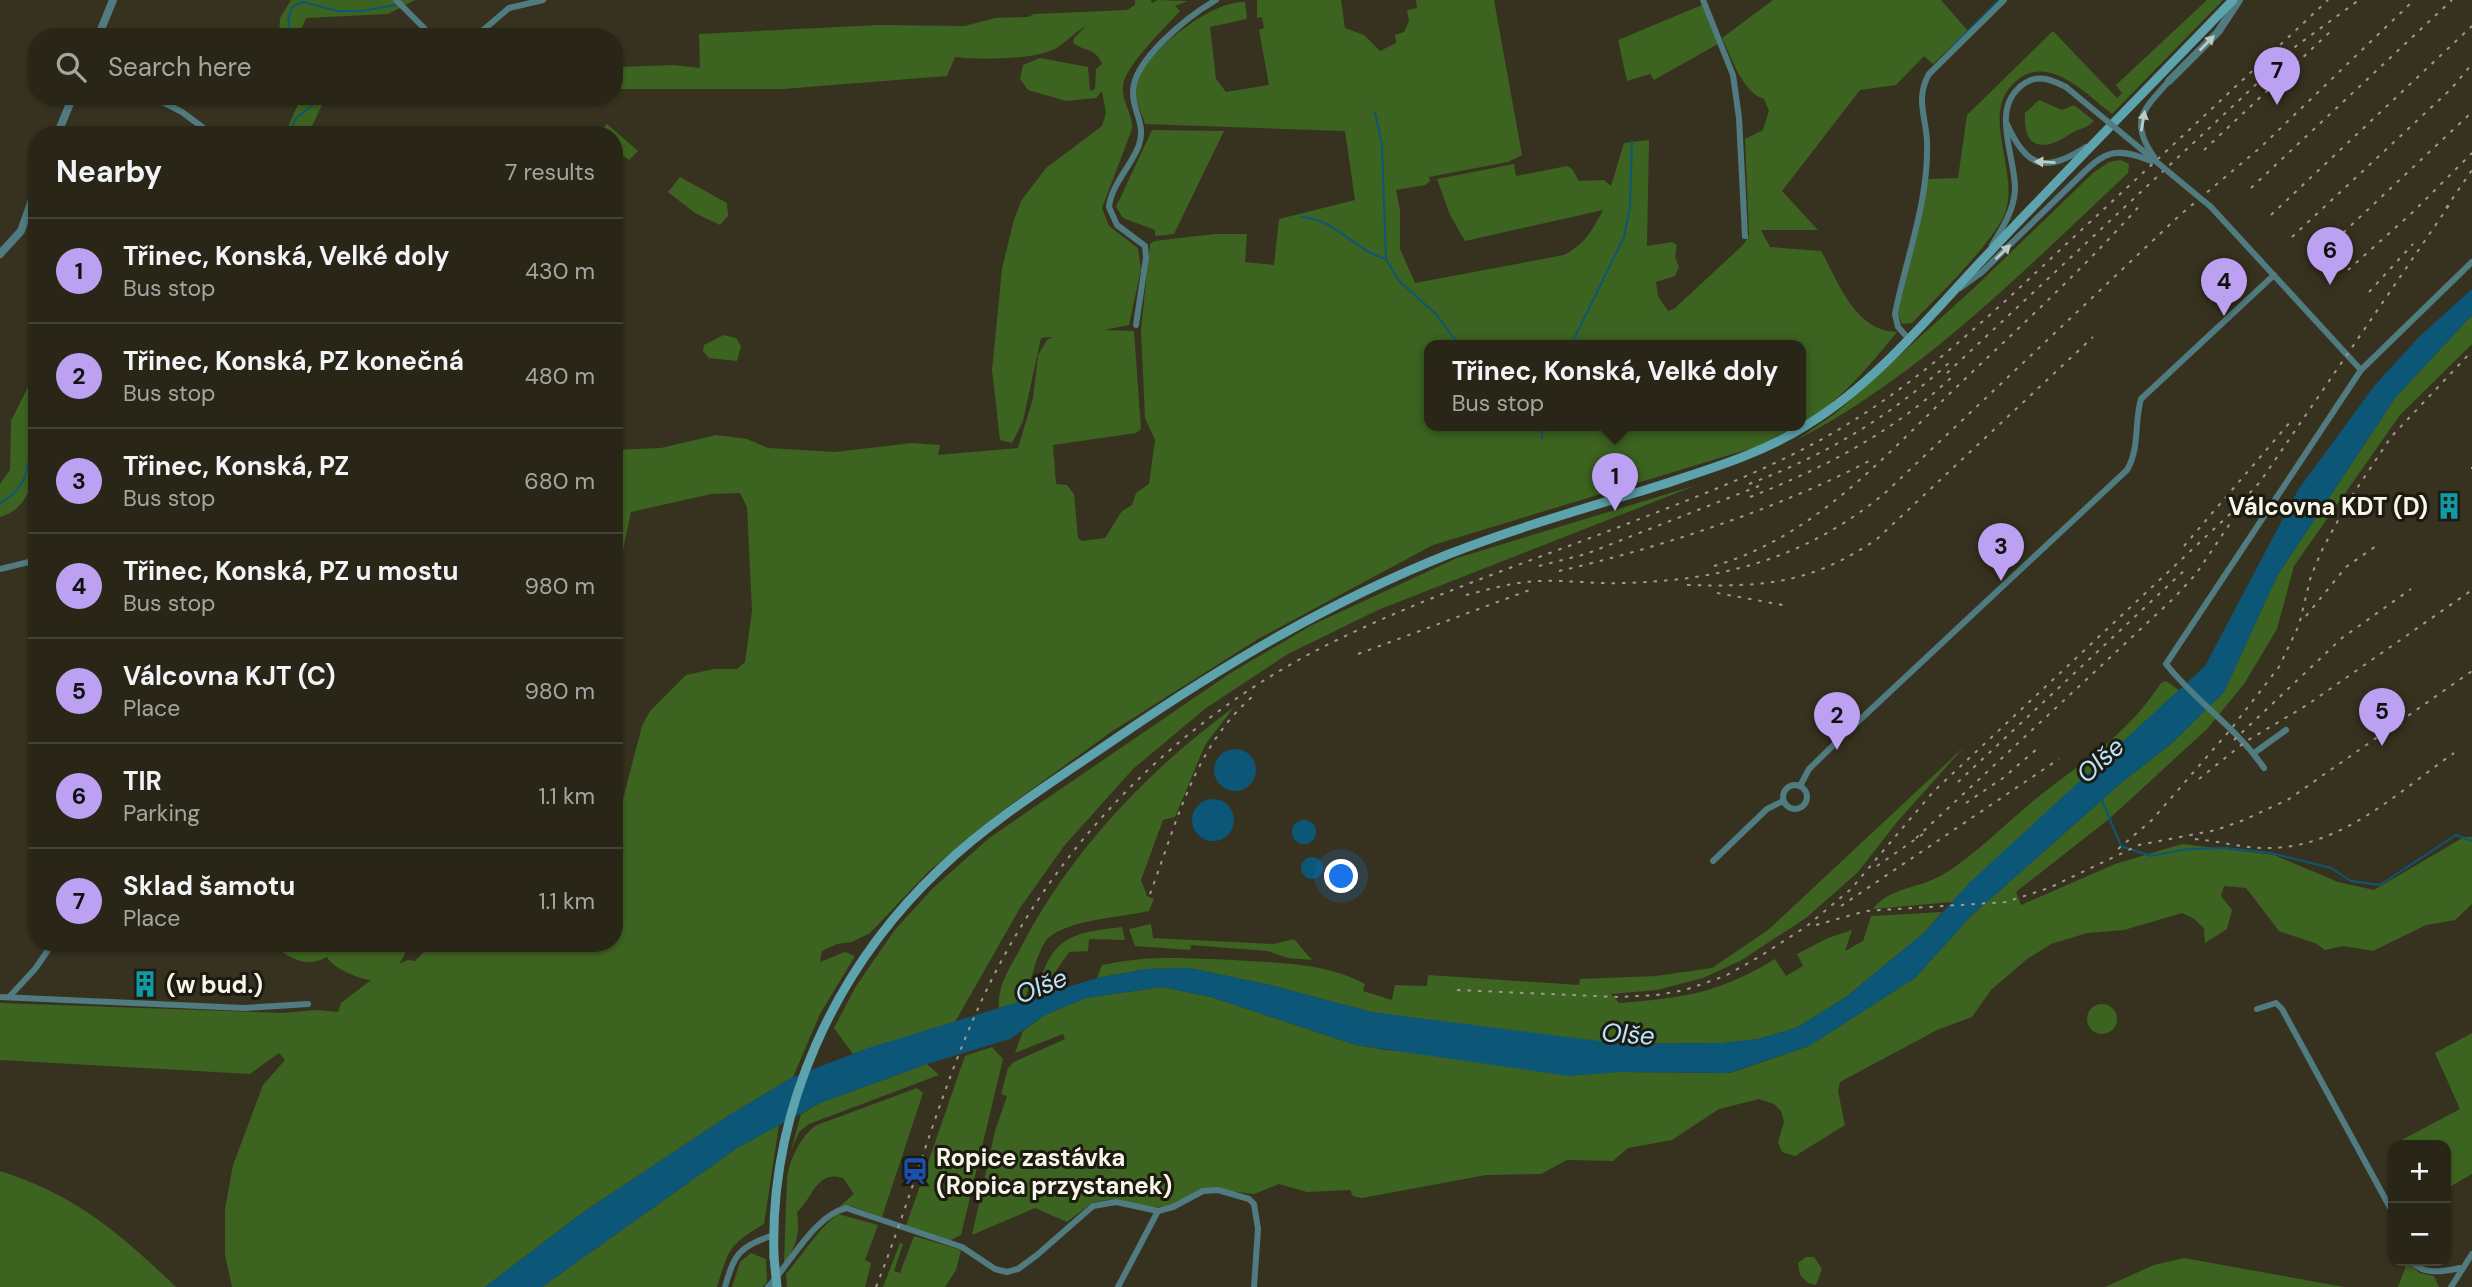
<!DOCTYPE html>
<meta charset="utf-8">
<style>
:root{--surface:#292617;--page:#312e20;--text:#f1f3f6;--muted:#a5a5a1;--line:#454336;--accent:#bca0f2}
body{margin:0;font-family:"DM Sans",sans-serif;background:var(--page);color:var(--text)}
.controls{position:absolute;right:21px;bottom:21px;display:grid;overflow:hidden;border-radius:14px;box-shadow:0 2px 5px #0004}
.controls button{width:63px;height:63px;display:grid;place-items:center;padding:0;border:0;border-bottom:2px solid var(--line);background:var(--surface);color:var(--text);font:35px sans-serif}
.you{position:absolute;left:1342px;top:877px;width:24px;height:24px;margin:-18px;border:5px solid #fff;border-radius:50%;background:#1a73e8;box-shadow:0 0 0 10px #1a73e833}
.badge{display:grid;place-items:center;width:46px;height:46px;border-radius:50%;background:var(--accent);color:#111;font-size:23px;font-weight:700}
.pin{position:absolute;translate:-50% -58px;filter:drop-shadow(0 2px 4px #0008)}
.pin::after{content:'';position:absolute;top:37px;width:24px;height:21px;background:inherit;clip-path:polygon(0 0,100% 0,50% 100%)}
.popup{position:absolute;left:1424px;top:340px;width:382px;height:91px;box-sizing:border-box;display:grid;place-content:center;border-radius:14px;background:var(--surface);filter:drop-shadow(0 2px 5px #0005);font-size:23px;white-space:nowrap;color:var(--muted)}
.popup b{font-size:26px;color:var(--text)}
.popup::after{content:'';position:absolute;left:50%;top:100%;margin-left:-14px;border:14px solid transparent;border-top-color:var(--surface)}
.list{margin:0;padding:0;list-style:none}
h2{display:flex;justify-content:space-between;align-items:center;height:91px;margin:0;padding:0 28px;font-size:30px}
h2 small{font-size:23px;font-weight:400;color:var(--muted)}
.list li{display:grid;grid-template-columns:46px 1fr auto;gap:21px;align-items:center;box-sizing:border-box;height:105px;padding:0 28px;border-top:2px solid var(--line)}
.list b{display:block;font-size:26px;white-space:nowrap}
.list p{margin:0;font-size:23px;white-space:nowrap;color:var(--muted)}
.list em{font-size:23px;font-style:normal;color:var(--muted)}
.icon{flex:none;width:38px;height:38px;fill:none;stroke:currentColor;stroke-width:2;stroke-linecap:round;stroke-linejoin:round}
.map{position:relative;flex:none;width:2472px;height:1287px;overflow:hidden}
.search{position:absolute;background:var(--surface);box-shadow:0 2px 5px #0004;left:28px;top:28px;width:595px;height:77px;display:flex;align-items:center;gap:18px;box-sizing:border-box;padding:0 24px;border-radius:28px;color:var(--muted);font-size:26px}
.panel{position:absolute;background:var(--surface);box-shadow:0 2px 5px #0004;left:28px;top:126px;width:595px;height:826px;border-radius:28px}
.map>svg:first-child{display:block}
.green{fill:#3d6320}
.water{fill:#0c5778}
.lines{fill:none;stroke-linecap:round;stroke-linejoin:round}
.stream{stroke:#0c5778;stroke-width:2}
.minor{stroke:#507b81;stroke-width:6}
.tertiary{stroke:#507b81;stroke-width:8}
.secondary{stroke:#5ca3ad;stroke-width:9}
.rail{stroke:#9f9b8c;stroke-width:2;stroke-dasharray:3.5 7;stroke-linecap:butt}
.minor-bridge{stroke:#507b81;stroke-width:6}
.secondary-bridge{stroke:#5ca3ad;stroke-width:9}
.oneway{fill:#bdcac5}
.labels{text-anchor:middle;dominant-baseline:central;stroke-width:6;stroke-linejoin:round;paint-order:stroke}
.poi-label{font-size:24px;font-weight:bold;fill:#f8f5e9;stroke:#1c1a11;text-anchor:start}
.water-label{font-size:26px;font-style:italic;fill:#bae3fc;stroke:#1c1a11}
</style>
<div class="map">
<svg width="2472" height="1287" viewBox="0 0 2472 1287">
<rect width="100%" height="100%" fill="#37321f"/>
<g class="green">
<polygon points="291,0 415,0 388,14 306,18 301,30 304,37 279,37 280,18"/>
<path d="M1135 0H1151L1152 3 1158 0 1188 1 1175 6 1180 11C1166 27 1125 65 1123 86 1121 101 1133 113 1132 129L1102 208 1109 226 1138 248 1141 269 1129 325 1104 330 1134 331 1141 429 1136 433 1053 445 1056 484 1067 485 1074 494 1078 538 1082 541 1105 538 1122 511 1132 505 1136 493 1149 484 1155 440 1145 418 1141 329 1150 244 1154 241 1215 234H1247L1245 262 1274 265 1279 219 1355 200 1345 131 1145 124C1142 113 1133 97 1135 87 1142 54 1211 0 1245 2L1247 19 1210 27 1216 79 1226 92 1269 85 1259 30 1264 28 1262 17 1257 18V0H1341L1345 28 1364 35 1380 51 1396 43 1395 35 1404 32 1409 21 1407 10 1417 8 1416 0H1494L1522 155 1508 162 1429 177 1430 181 1425 185 1396 190 1400 210V249L1415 283 1564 255C1585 244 1592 231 1603 210L1465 241 1450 215 1437 179 1514 164 1516 176 1567 166 1572 169 1579 181 1604 180 1611 186 1624 143 1649 140 1647 246 1672 242 1677 245 1675 257 1679 267 1675 276 1656 282 1658 296 1668 311 1674 309 1744 244 1749 235 1745 139 1763 130 1769 111 1764 99C1743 93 1731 57 1722 38L1773 0H1941L1968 31 1933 64 1924 56 1896 85 1860 90 1782 191 1818 230H1761L1770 247 1821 251C1839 283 1855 331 1897 332 1869 366 1840 402 1801 424L1800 345H1430V425H1798L1759 446 1433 545 1258 639 1111 732 1006 808 929 871 870 933 852 942 837 944 822 951 820 962 845 952 855 956 820 1014 793 1077 728 1116 582 1213 485 1287H232L225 1255V1209L233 1165 263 1085 285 1060 279 1053 250 1074 0 1060V1003L283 1013 316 1010 338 1012 341 1003 371 980C359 979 332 968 327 957 310 966 298 962 282 952V943H404L405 954 399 964 408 960 415 961 424 952 443 943H614V811L622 803 642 726 650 711 686 675 714 669H737L745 662 752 611 747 507 740 493 711 494 631 512 614 593V450L661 448 716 435 747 439 768 448 835 452 912 443 940 445 938 455 1018 448 1033 398 1038 355 1047 340 1053 337 1041 338 1023 421 1012 443 1000 440 992 370 1002 269 1013 223 1021 201 1046 168 1102 126 1106 113 1102 91 1096 98 1066 101 1028 90 1020 79 1023 65 1040 58 1088 67 1090 91 1095 89 1096 69 1102 64C1095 47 1085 52 1073 43L1074 38 1086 26C1075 32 1063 45 1055 49 1032 60 981 60 955 57L947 76 783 89H618L619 67 673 65 700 68 699 34 879 25 965 26 995 18 1028 17 1034 14 1127 10 1135 5Z"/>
<path d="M2207 0H2223L2112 114C2088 96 2052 56 2020 78 1975 110 2021 170 2005 213 1994 242 1936 298 1912 323L1902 324 1898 314 1928 179 1958 178 1967 115 2053 31 2117 98 2122 93 2116 85Z"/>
<polygon points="1702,5 1718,44 1654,80 1650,74 1627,81 1618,40"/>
<polygon points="302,96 326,96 308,135 284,135"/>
<path d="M2039 100 2062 110 2074 105 2094 121C2087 129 2079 128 2070 134 2045 151 2023 151 2025 113Z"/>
<polygon points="607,124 638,151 629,160 614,149 614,135 600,132"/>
<polygon points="1152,130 1224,131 1174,234 1155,236 1155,230 1123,218 1116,207"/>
<path d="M2121 160 2129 164 2128 173C2024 270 1923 375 1795 441L1836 413 1975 287 2093 173 2109 162Z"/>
<polygon points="680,177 727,203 728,216 720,225 695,213 668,192"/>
<polygon points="2472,315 2472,344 2400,415 2294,566 2277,629 2244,684 2207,729 2109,819 2016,892 2021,905 2115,864 2182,844 2274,855 2338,882 2374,890 2464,837 2472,837 2472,904 2455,920 2426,925 2373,951 2343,946 2325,950 2317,944 2279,931 2246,888 2224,886 2221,896 2232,910 2227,929 2205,943 2204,928 2193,918 2182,913 2124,930 2087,933 2051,944 2027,959 1991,990 1972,1017 1937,1030 1840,1082 1838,1091 1845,1125 1795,1156 1782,1152 1778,1142 1784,1122 1781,1111 1774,1104 1759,1099 1719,1109 1672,1140 1628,1148 1613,1161 1567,1160 1541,1174 1486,1175 1362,1198 1353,1196 1350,1190 1307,1192 1279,1184 1254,1194 1205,1188 1172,1205 1151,1208 1116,1199 1093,1202 1067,1222 1035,1208 972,1235 995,1131 1007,1096 1001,1094 1008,1068 1014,1062 1065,1039 1063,1034 1015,1053 1023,1031 1045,1015 1086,998 1162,987 1211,997 1356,1045 1386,1050 1622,1072 1730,1073 1809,1046 1915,978 1970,917 2121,783 2172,743 2224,692 2277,576 2395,398"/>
<polygon points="724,335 736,338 741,346 737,361 709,358 703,351 704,345"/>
<path d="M37 369V418L33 427C33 461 40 505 0 517V484L10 470 11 421Z"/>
<polygon points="1697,485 1378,610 1288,654 1206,708 1133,769 1064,846 1020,908 955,1022 853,1054 834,1028 856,986 894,931 932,889 989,838 1229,674 1312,625 1457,558"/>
<path d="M2166 681 2179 690 1952 902 1873 909C1889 887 1922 888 1944 874 1976 854 2003 826 2032 802 2081 762 2125 738 2161 683Z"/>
<path d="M1234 707 1205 745 1175 817 1163 820 1141 880 1147 896 1154 899 1149 911C1123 917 1060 920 1045 942 1035 958 1031 981 1025 1000L999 1008C997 985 1010 968 1020 949 1071 851 1146 772 1234 707Z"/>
<path d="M1965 746 1897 822 1858 872 1806 918 1740 961 1703 978 1657 990 1611 994 1619 1003C1684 998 1719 993 1775 959L1786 976 1803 966 1797 954 1828 938 1852 930 1845 951 1863 941 1871 916 1942 912 1925 932 1846 997 1796 1028 1758 1039 1723 1043 1623 1044 1471 1027 1371 1012 1270 985 1189 968 1147 969 1097 978 1102 965C1147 955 1187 958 1232 960 1277 963 1325 962 1365 984L1363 991 1392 1000 1395 985 1427 986 1428 975 1579 985 1580 979 1656 976 1712 968 1768 930Z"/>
<polygon points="1151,924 1153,938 1274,944 1294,939 1312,960 1288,958 1268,951 1191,945 1190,950 1135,946 1129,929"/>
<path d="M1122 927 1125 940 1089 939 1088 951 1069 952 1051 978 1041 979C1054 934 1080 932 1122 927Z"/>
<circle cx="2102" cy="1019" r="15"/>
<polygon points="2472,1033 2472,1174 2446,1189 2446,1145 2396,1143 2460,1109 2435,1053"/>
<polygon points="992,1047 1003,1059 961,1235 949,1241 906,1226 965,1056"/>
<polygon points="927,1064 939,1075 809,1124 799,1132 791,1151 801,1114 820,1103"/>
<path d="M917 1088 923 1093 882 1217 851 1206H840L854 1194 843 1178C816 1169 812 1200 797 1212 800 1235 797 1245 784 1264L787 1178C790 1159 801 1135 817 1125Z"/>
<path d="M779 1125 764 1224C729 1245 729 1248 717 1287H542L737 1148Z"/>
<path d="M0 1171C76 1195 119 1233 176 1287H0Z"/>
<path d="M838 1214 878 1225 865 1260 871 1263 865 1287H787L786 1274C804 1253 817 1230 838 1214Z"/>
<polygon points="914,1236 961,1250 956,1270 945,1287 883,1287 900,1243 903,1244 894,1271 900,1273"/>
<polygon points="751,1253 766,1259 767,1282 763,1287 732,1287 740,1262"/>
<polygon points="1806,1257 1814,1257 1822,1269 1816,1285 1808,1283 1800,1275 1798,1263"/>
<polygon points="2184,1258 2344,1287 2105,1287 2154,1265"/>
<polygon points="2404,1261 2420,1273 2434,1276 2439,1287 2398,1287 2405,1269"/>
</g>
<g class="water">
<polygon points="2472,289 2472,315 2395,398 2277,576 2224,692 2172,743 2121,783 1970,917 1915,978 1809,1046 1729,1073 1622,1072 1568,1076 1356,1045 1211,997 1162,987 1086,998 1045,1015 1010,1039 927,1064 820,1103 737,1148 542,1287 485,1287 582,1213 728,1116 793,1077 868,1048 1097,978 1147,969 1189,968 1270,985 1371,1012 1623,1044 1723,1043 1758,1039 1796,1028 1846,997 1925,932 1970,882 2205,666 2298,490 2375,385 2419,337"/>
<circle cx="1235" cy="770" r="21"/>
<circle cx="1213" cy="820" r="21"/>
<circle cx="1304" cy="832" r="12"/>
<circle cx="1312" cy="868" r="11"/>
</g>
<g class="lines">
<g class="stream">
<polyline points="292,37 288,20 292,7 303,2 338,11 361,11 396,5"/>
<polyline points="1953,46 1999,0"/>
<polyline points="1375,112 1382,145 1386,259 1399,281 1436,314 1459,345"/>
<polyline points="288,135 296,118 321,99 319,96"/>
<path d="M1301 217C1334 218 1354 250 1386 259"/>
<polyline points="1571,345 1624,237 1630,207 1632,141"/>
<polyline points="1542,438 1542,425"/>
<path d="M0 503C42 481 22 444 37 406"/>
<polyline points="2102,800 2121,846 2151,856 2188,849 2226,848 2271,853 2331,868 2351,881 2380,885 2456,835 2472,841"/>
</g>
<g class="minor">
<polyline points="396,0 433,37"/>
<polyline points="1703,0 1733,75 1739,118 1745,236"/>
<polyline points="475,37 509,8 543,0"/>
<polyline points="151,96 182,112 213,135"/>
<path d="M2007 124C2027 169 2046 173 2086 147"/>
<polyline points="2211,207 2361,370"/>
<path d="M1992 245C2002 229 2014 210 2015 190 2016 156 1988 107 2025 83 2039 74 2052 80 2066 87"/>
<polyline points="1960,288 1982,272 2076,180"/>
<path d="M1136 325 1146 258 1145 246 1117 225 1109 207C1111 185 1132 165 1139 145 1146 124 1133 112 1133 93 1132 60 1190 15 1216 0"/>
<path d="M1908 338 1898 327 1895 314C1906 258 1929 201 1927 142 1926 116 1915 99 1929 74L2004 0"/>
<polyline points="0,569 37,560"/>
<polyline points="2254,753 2286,730"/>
<path d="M2264 768C2237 728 2196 702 2166 664L2361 370 2472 262"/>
<circle cx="1795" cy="797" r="12"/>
<path d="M1800 786 1809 769 1849 730 2127 470C2140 448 2134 423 2141 399L2274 275"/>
<polyline points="1713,861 1767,809 1783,801"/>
<polyline points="0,997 244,1008 308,1004"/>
<polyline points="9,997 35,969 53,943"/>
<polyline points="2257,1009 2276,1003 2282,1009 2393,1213"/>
<polyline points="1158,1211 1173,1207 1203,1191 1218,1190 1249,1199 1254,1204 1258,1229 1254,1287"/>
<path d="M2410 1261C2424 1275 2442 1272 2460 1268"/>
<path d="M725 1287C735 1252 739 1248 773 1235"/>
<path d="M768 1287C790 1264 814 1216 846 1208L962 1247 995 1269 1007 1272 1018 1269 1037 1255 1093 1206 1116 1202 1158 1211 1118 1287"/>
<polyline points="2451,1287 2472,1254"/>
</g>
<g class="tertiary">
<polyline points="98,37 113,0"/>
<polyline points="2169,81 2218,32 2239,0"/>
<polyline points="57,135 73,96"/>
<polyline points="0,254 21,231 37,186"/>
</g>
<path class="secondary" d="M774 1257C769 1110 835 968 941 868 995 817 1060 777 1121 735 1225 664 1331 601 1449 554 1518 527 1590 507 1661 485 1713 468 1764 453 1810 423 1878 381 1932 313 1986 256 2068 169 2151 85 2233 0"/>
<g class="rail">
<polyline points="2269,66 2359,0"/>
<polyline points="2204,150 2331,31"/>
<polyline points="2251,188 2452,0"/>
<polyline points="2446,208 2472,170"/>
<polyline points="2271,215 2472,26"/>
<polyline points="2292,237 2451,89 2472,64"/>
<polyline points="2328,247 2472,112"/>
<polyline points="2348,270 2413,212 2472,153"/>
<polyline points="2369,292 2413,244"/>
<polyline points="1947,373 2279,63"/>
<polyline points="2471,468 2472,468"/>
<path d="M1749 484C1828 454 1888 418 1951 361"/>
<path d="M1750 497C1827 467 1895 431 1955 374"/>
<polyline points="2184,546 2291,421"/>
<polyline points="1539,566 1586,554 1759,486"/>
<path d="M1714 566C1818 536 1890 450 1966 378 2026 321 2087 265 2142 203"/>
<path d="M1559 571C1660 548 1780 508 1871 460"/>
<path d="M1687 585C1764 587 1811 584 1877 539L2093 337"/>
<polyline points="1717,593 1783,605"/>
<path d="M1466 595C1490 589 1514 582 1539 581 1567 580 1596 584 1624 583 1725 580 1806 558 1885 493L2180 215 2261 147 2414 0"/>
<polyline points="2306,616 2346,567 2379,544"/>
<polyline points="1358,654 1535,588"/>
<polyline points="2234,740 2342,638 2411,589"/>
<polyline points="2199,779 2245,742 2307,705 2472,590"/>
<polyline points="1958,782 2188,567"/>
<polyline points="1966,803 2003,778 2038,748"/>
<polyline points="1916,838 2174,598 2196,574 2233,519"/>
<path d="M2195 839C2220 841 2245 849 2270 848 2342 847 2398 792 2454 753"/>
<polyline points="2118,849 2152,820 2231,729 2279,667 2299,625 2311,576 2323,548 2348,502 2391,437 2472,351"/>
<polyline points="1877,866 1923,834"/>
<path d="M1150 894C1176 825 1194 747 1252 697"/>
<polyline points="1841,906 2059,759"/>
<polyline points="1816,925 1866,911 2006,902 2049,888 2139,845 2216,830 2244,820 2289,799 2472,671"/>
<polyline points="1457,990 1618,997 1657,995 1685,990 1725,976 1759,957 1807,926 1851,889 1933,792 2230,514 2260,482 2452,201"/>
<path d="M876 1287C920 1177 947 1060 1004 956 1079 819 1196 708 1337 640 1428 596 1525 563 1619 527 1688 500 1759 474 1824 438 1919 385 1997 309 2076 235 2160 157 2244 79 2328 0"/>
</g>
<g class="minor-bridge">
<polyline points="2066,87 2211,207"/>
<path d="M2154 157C2129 121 2143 110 2169 81"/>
<path d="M2076 180C2103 153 2113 145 2151 161"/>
</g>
<polyline class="secondary-bridge" points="774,1257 777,1287"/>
</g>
<defs><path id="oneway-solid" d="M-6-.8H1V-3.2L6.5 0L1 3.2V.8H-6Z" transform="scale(1.75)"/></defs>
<g class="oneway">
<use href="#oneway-solid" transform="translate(2207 43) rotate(-45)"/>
<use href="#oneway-solid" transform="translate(2143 121) rotate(-80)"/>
<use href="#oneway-solid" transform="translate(2045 162) rotate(-177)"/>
<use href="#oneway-solid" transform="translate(2003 252) rotate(-44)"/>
</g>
<defs>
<symbol id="building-bare" viewBox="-9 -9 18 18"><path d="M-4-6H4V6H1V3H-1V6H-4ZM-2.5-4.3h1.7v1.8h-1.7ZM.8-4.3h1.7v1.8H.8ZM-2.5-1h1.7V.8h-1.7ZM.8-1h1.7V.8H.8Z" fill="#0f9aa8" stroke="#1c1a11" stroke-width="2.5" paint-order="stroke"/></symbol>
<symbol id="station-bare" viewBox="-9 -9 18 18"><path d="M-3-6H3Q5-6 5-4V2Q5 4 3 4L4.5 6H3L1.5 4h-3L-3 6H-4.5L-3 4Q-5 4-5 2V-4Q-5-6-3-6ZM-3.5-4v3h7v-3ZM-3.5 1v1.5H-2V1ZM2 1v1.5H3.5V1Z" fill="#1a4fb4" stroke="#1c1a11" stroke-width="2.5" paint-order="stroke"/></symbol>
</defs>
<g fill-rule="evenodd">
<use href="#building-bare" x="2430" y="487" width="38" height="38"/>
<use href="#building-bare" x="126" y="965" width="38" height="38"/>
<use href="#station-bare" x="896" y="1152" width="38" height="38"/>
</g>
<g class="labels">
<g class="poi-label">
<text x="2428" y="506" text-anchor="end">Válcovna KDT (D)</text>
<text x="166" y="984">(w bud.)</text>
<text x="936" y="1157">Ropice zastávka<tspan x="936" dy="28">(Ropica przystanek)</tspan></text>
</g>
<g class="water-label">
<text transform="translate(2100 760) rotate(-42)">Olše</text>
<text transform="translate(1041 986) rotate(-22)">Olše</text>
<text transform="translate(1628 1034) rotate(4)">Olše</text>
</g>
</g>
</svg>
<div class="controls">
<button>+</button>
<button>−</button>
</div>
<div class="you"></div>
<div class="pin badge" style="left:1615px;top:511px">1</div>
<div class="popup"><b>Třinec, Konská, Velké doly</b>Bus stop</div>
<div class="pin badge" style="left:1837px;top:750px">2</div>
<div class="pin badge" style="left:2001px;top:581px">3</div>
<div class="pin badge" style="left:2224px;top:316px">4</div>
<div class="pin badge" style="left:2382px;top:746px">5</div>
<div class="pin badge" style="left:2330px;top:285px">6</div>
<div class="pin badge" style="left:2277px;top:105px">7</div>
<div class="search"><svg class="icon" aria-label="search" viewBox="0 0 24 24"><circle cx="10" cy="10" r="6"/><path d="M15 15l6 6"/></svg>Search here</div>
<section class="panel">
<h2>Nearby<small>7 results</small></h2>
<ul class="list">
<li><span class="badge">1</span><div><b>Třinec, Konská, Velké doly</b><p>Bus stop</p></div><em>430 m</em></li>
<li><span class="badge">2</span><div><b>Třinec, Konská, PZ konečná</b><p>Bus stop</p></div><em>480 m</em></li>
<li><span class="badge">3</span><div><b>Třinec, Konská, PZ</b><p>Bus stop</p></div><em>680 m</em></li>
<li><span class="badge">4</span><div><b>Třinec, Konská, PZ u mostu</b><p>Bus stop</p></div><em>980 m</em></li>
<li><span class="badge">5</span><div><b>Válcovna KJT (C)</b><p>Place</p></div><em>980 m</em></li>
<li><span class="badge">6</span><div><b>TIR</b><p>Parking</p></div><em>1.1 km</em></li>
<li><span class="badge">7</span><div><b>Sklad šamotu</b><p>Place</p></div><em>1.1 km</em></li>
</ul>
</section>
</div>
